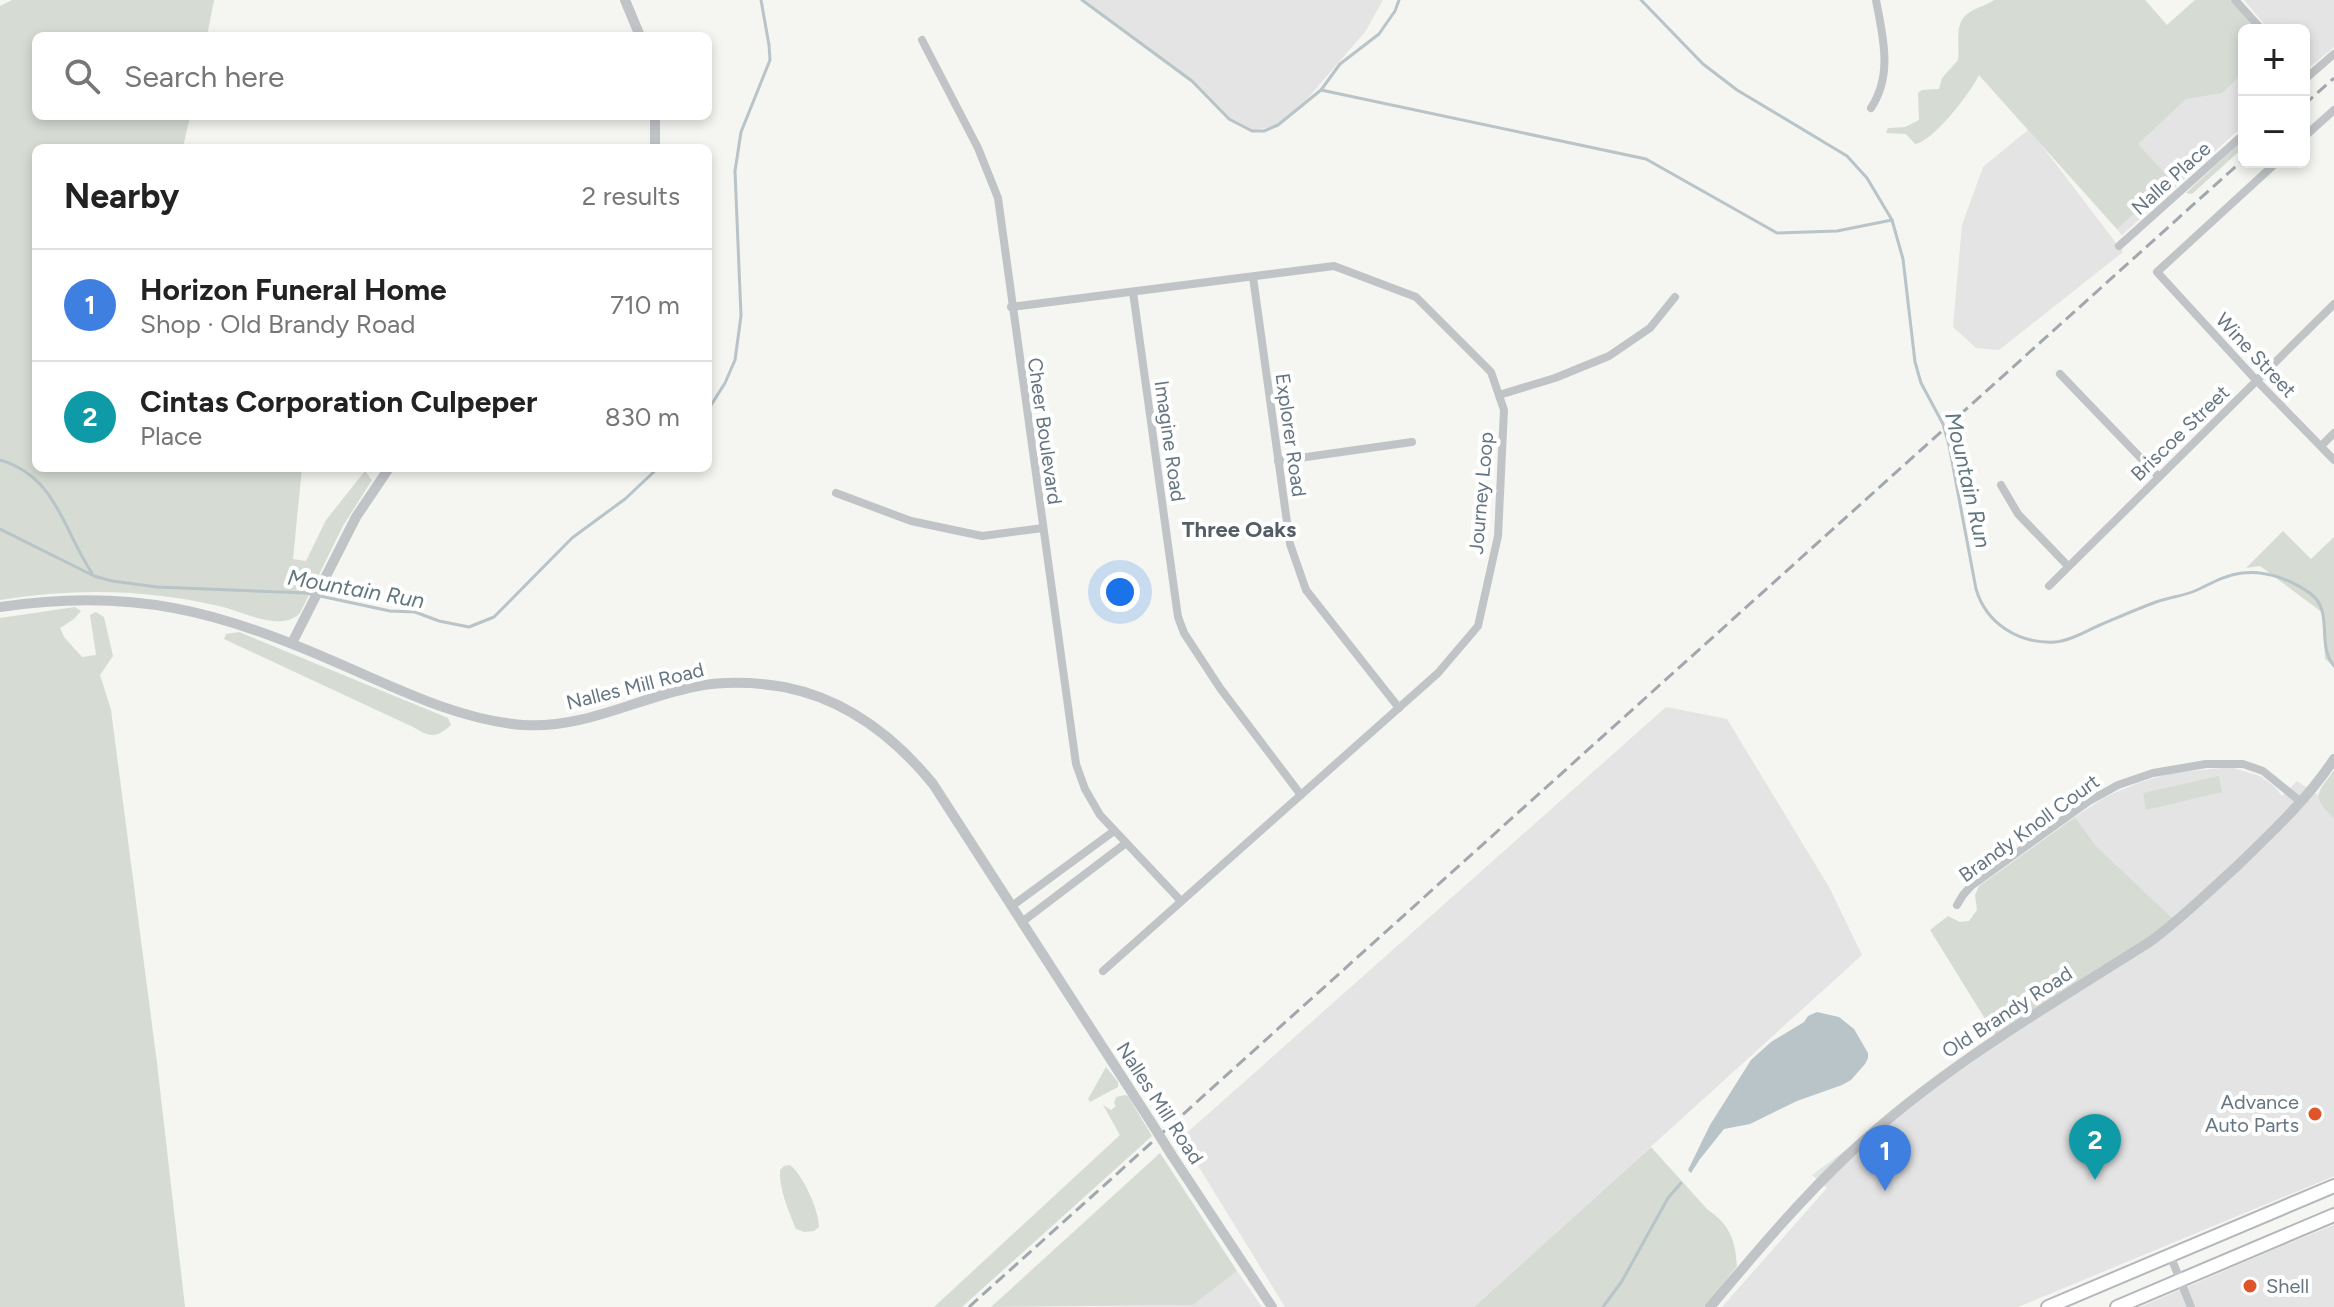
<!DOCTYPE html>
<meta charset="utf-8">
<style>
:root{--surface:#fff;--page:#f6f6f6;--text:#222;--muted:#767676;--line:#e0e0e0;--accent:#111827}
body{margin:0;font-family:Figtree,sans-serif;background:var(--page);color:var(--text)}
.controls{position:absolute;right:24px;top:24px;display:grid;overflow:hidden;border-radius:12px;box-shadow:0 4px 12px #0003}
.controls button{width:72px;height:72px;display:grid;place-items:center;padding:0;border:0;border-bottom:2px solid var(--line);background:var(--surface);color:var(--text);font:40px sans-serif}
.you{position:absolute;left:1120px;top:592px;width:28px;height:28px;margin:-20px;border:6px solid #fff;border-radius:50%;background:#1a73e8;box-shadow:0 0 0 12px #1a73e833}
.badge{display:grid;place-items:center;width:52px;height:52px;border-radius:50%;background:var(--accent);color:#fff;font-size:26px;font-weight:700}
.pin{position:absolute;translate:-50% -66px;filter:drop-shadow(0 2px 4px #0008)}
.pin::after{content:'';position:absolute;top:42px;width:28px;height:24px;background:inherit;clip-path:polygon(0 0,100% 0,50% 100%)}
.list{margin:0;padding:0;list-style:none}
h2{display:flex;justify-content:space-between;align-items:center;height:104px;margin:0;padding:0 32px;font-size:34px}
h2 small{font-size:26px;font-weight:400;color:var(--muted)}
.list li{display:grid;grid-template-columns:52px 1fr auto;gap:24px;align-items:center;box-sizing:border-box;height:112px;padding:0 32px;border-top:2px solid var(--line)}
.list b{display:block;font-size:30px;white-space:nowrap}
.list p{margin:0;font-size:26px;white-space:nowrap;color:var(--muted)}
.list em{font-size:26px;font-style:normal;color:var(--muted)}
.icon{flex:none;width:44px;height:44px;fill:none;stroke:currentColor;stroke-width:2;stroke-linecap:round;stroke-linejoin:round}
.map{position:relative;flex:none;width:2334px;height:1307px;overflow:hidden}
.search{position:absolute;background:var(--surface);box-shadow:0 4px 12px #0003;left:32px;top:32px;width:680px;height:88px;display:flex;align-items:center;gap:20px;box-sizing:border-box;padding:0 28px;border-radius:12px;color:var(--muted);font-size:30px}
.panel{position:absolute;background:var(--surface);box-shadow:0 4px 12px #0003;left:32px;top:144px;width:680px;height:328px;border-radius:12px}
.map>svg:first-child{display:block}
.built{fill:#e3e4e3}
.green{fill:#d6dcd3}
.water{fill:#b8c4c8}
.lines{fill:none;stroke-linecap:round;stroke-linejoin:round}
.stream{stroke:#b8c4c8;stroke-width:3}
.primary-casing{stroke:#b3b8bb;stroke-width:16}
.minor{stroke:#c0c4c7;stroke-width:8}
.tertiary{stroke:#c0c4c7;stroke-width:10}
.primary{stroke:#fff;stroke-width:12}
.rail{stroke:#a1a7ac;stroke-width:3;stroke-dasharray:12 6;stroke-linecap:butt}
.tertiary-bridge{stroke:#c0c4c7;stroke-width:10}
.poi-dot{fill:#df5428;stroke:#fff;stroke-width:3}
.labels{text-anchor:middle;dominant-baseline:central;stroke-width:8;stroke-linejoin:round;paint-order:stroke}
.street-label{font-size:20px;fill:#657582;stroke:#fff}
.poi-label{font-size:20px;fill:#657582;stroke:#fff;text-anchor:end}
.water-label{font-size:22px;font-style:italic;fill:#60777f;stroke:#fff}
.neighbourhood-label{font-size:22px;font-weight:bold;fill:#535e67;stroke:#fff}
</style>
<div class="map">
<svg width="2334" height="1307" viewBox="0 0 2334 1307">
<rect width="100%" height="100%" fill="#f5f5f2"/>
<g class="built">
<polygon points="1081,0 1383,0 1365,32 1306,100 1278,125 1252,131 1229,119 1201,90"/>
<polygon points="2145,0 2167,25 2195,0 2230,0 2256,30 2244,30 2244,125 2122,235 2039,142 2123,252 1999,350 1976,348 1953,327 1962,225 1983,167 2028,130 1979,75"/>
<polygon points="2244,0 2334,0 2334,47 2310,67 2304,68 2304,30 2269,30"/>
<polygon points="1666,707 1727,719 1829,887 1862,955 1474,1307 1285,1307 1181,1138"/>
<polygon points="2231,767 2260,776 2274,786 2282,796 2297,781 2318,795 2334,819 2334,1176 2018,1307 1722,1307 1827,1188 1812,1175 2156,920 2164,911 2096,846 2075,817 2105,797 2138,783 2171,773"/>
<polygon points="2334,1225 2334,1307 2140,1307 2285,1245"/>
<polygon points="1237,1271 1262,1307 1094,1307 1193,1305"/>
</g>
<g class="green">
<path d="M12 0H214L207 36H36V116H190L183 148H36V468H302L293 559 306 561 326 520 365 471 372 480 343 526 300 613C281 633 242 611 219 606 146 589 74 588 0 600V6Z"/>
<path d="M1994 0H2145L2167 25 2195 0H2230L2256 30H2244V72L2222 93 2186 99 2138 144 2171 180 2117 229 1979 75C1971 92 1933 142 1915 144L1906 134 1886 133 1888 128 1905 127 1919 120 1918 93 1922 90 1939 89 1942 78 1958 60C1960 43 1953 22 1970 12 1978 7 1987 5 1994 0Z"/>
<polygon points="2244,139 2244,147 2192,194 2186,193"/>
<polygon points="2283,531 2311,559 2334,537 2334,666 2325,659 2323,613 2260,566 2246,568"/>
<polygon points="75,607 81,611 74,619 60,628 64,637 82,657 96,655 90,615 96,612 104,617 113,656 100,675 111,710 157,1063 185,1307 0,1307 0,618"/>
<path d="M239 632 448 718 451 725C435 739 430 737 413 727L224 639 226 634Z"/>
<path d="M2334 770V819C2311 794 2316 796 2334 770Z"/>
<polygon points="2219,776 2222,792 2146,810 2143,793"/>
<polygon points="2075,817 2096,846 2173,919 2162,928 1995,1035 1930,930 1948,916 1960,922 1969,921 1977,910 1975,895 1979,886"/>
<polygon points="1106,1067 1118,1082 1118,1087 1090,1102 1088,1099"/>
<polygon points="1125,1095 1128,1096 1152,1136 962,1307 934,1307 1120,1135 1103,1105 1111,1110 1116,1106 1114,1103 1116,1097"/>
<path d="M1651 1147 1707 1209C1730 1225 1735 1239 1737 1266L1705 1307H1474Z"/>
<polygon points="1160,1153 1237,1271 1193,1305 991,1307"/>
<path d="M790 1165C803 1175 819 1210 819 1227L814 1231 804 1232 796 1229C789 1212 779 1189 780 1170L784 1166Z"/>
</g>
<polygon class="water" points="1817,1012 1839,1017 1854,1029 1868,1053 1868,1058 1865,1064 1851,1080 1842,1085 1797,1101 1750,1124 1724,1129 1700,1159 1691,1173 1688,1170 1710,1125 1751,1060 1771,1042 1804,1022 1808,1016"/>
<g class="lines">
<g class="stream">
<polyline points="1082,0 1192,81 1229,119 1252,131 1264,131 1278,125 1321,90 1340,64 1379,34 1395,11 1399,0"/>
<path d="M1641 0 1703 64 1737 90 1847 156 1867 178 1892 220 1903 259 1915 362 1921 383 1943 424 1949 445 1976 589C1986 623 2018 644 2055 642 2070 641 2086 631 2100 625 2119 617 2137 609 2156 602 2170 597 2184 596 2197 590 2212 583 2225 575 2242 573 2266 570 2292 580 2311 594 2334 612 2316 644 2334 666"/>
<polyline points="1321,90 1646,159 1777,233 1837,231 1892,220"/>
<polyline points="708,410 725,383 735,360 741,316 735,171 741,132 770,60 769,45 761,0"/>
<path d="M0 460C57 477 63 530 92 573"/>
<polyline points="0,529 94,576 112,581 157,587 306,593 390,611 415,612 439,621 469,627 494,617 572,538 625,499 658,468"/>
<polyline points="1603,1307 1622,1281 1668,1198 1681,1183"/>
</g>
<defs>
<g id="primary">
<polyline points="2048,1307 2334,1186"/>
<polyline points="2117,1307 2334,1215"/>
</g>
</defs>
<use href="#primary" class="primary-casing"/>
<g class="minor">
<polyline points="2235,0 2262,30"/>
<polyline points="922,40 978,148 998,198 1076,764 1085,789 1100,815 1181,901"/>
<polyline points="2304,80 2334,54"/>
<path d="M1871 108C1893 75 1883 37 1876 0"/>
<polyline points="2304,137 2334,110"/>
<polyline points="2277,162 2157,272 2256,380 2334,460"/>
<polyline points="2119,246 2244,134"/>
<polyline points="1253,277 1290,544 1306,590 1399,708"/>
<polyline points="1133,292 1178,617 1184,633 1220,688 1301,795"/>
<polyline points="1011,307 1334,266 1416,297 1491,372 1504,410 1498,536 1478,626 1438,673 1103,971"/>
<polyline points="2060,374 2158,476"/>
<polyline points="1499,395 1555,378 1609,356 1650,328 1675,297"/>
<polyline points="2321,446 2334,433"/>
<polyline points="1278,461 1412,442"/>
<polyline points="2001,485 2018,514 2068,566"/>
<polyline points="836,493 911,521 982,536 1043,528"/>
<polyline points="2049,586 2334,304"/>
<polyline points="1957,905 1963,895 1971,886 2089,801 2118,785 2153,773 2206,764 2243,764 2263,771 2301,802"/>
<polyline points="1012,906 1114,831"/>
<polyline points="1022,922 1126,843"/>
<polyline points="2170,1255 2191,1307"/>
</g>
<g class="tertiary">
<polyline points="625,0 640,36"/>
<polyline points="655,148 655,116"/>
<path d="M0 607C133 587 219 611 340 664 398 689 459 720 523 725 584 729 635 699 693 687 723 681 754 682 784 687 845 699 894 736 933 784L1151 1122"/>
<polyline points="292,643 356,517 389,468"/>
<polyline points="1171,1154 1272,1307"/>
<path d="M1710 1307C1754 1255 1799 1201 1849 1154 1939 1069 2047 1007 2151 941 2181 919 2207 893 2235 868 2270 834 2307 800 2334 759"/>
</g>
<use href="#primary" class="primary"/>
<g class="rail">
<polyline points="2304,105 2334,78"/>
<polyline points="969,1307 2244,159"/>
</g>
<polyline class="tertiary-bridge" points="1151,1122 1171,1154"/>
</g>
<g class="poi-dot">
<circle cx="2315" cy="1114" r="8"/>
<circle cx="2250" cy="1286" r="8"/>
</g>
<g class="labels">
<g class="street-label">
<text transform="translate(2171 178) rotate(-42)">Nalle Place</text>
<text transform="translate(2256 355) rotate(47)">Wine Street</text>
<text transform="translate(1045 431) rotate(82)">Cheer Boulevard</text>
<text transform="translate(2180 433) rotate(-44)">Briscoe Street</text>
<text transform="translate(1291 435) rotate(82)">Explorer Road</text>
<text transform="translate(1170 441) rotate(82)">Imagine Road</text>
<text transform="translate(1481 493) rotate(-85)">Journey Loop</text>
<text transform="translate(635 686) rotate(-14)">Nalles Mill Road</text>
<text transform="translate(2029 828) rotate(-36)">Brandy Knoll Court</text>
<text transform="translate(2007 1012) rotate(-33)">Old Brandy Road</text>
<text transform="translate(1160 1103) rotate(57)">Nalles Mill Road</text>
</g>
<g class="poi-label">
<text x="2299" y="1102">Advance<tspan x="2299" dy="23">Auto Parts</tspan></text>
<text x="2266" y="1286" text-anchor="start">Shell</text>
</g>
<g class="water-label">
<text transform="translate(1968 480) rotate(77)">Mountain Run</text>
<text transform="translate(356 589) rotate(10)">Mountain Run</text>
</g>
<g class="neighbourhood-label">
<text x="1239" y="529">Three Oaks</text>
</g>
</g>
</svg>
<div class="controls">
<button>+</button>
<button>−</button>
</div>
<div class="you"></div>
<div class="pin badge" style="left:1885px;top:1191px;background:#3f7fe0">1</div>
<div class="pin badge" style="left:2095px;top:1180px;background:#0f9aa8">2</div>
<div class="search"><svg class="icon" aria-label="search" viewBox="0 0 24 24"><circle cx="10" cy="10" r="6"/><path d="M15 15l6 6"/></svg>Search here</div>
<section class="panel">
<h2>Nearby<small>2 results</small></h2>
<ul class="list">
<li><span class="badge" style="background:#3f7fe0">1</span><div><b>Horizon Funeral Home</b><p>Shop · Old Brandy Road</p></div><em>710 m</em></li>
<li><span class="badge" style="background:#0f9aa8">2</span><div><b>Cintas Corporation Culpeper</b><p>Place</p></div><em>830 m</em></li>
</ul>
</section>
</div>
